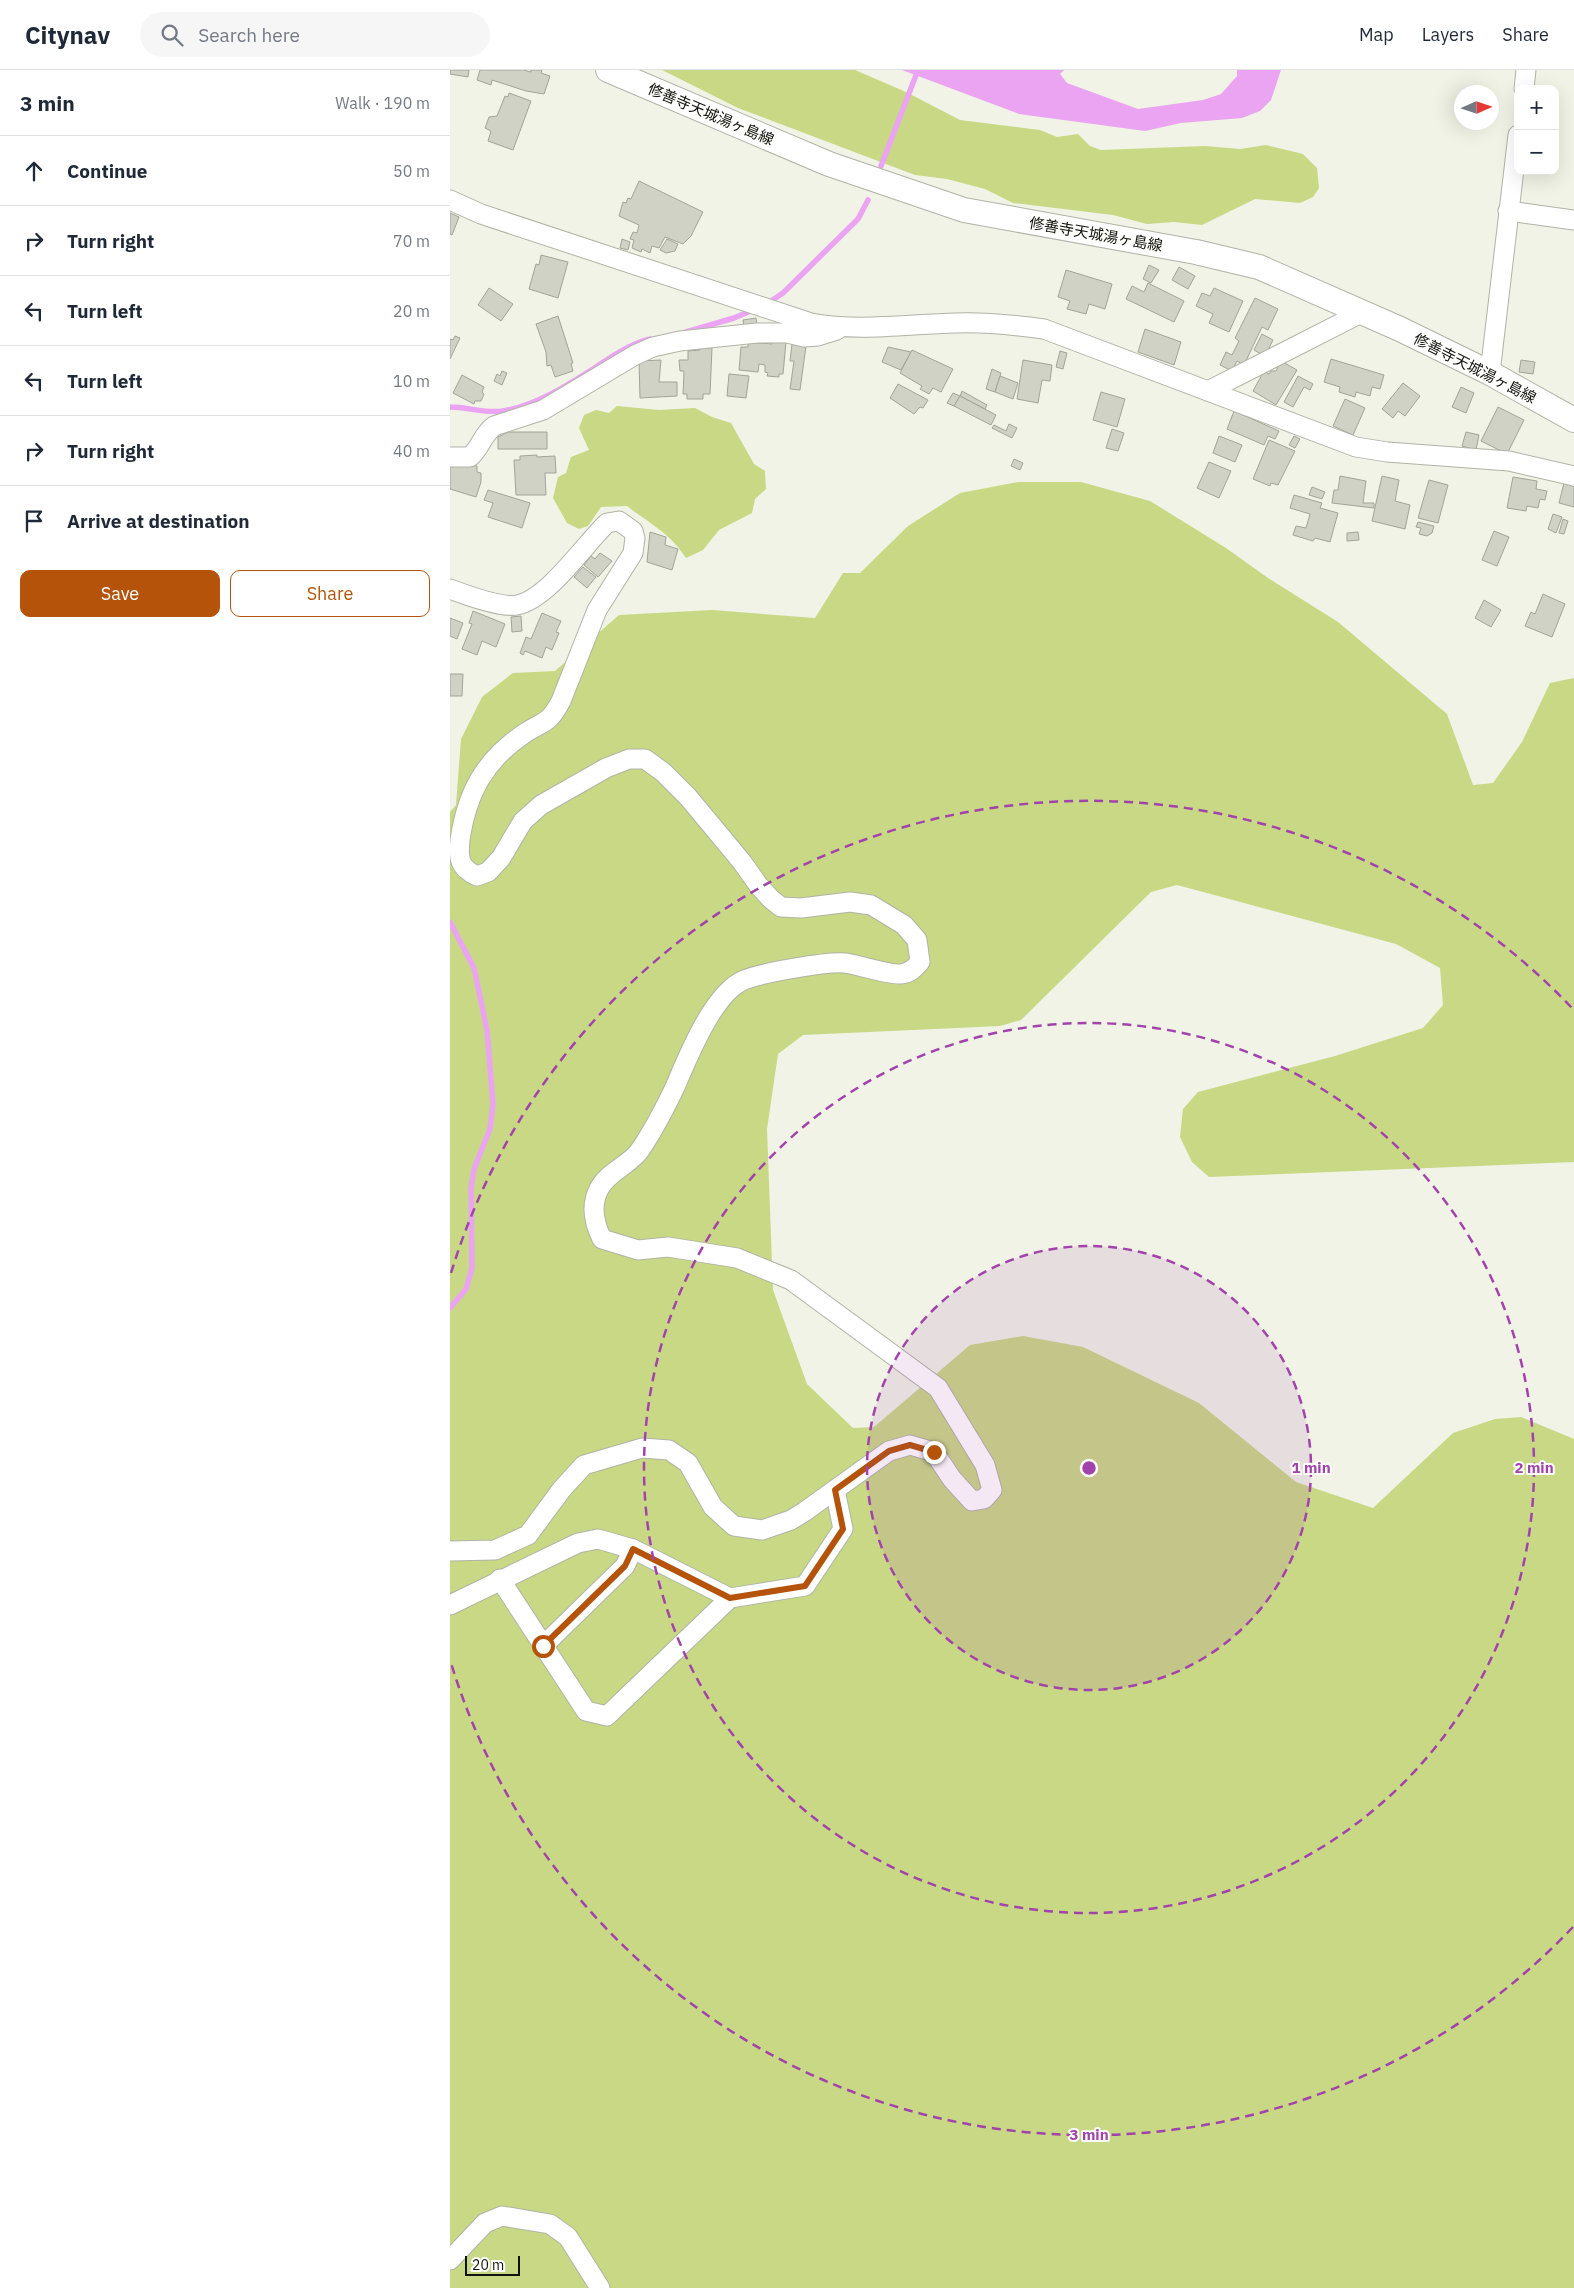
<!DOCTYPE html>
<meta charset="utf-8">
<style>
:root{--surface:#fff;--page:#f6f6f7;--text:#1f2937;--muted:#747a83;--line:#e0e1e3;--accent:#b45309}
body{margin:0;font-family:"IBM Plex Sans","Noto Sans JP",sans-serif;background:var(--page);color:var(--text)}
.controls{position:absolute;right:15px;top:15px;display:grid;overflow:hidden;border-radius:10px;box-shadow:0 5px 20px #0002}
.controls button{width:45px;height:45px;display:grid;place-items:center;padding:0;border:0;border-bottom:1px solid var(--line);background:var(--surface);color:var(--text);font:25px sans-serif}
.compass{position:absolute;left:1004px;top:15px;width:45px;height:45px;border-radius:50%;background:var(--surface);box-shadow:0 5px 20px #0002;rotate:87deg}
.scale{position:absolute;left:15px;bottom:12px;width:55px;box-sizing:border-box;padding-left:5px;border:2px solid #11120d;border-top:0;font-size:14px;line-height:18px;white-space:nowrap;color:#11120d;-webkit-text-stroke:4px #fefffc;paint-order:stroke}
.stop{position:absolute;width:15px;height:15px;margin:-11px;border:4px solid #b45309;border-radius:50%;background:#fff}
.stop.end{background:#b45309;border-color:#fff;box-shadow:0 1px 5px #0008}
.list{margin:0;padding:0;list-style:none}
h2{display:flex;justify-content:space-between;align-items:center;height:65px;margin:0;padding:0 20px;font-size:21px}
h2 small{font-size:16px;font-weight:400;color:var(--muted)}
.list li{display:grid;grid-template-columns:32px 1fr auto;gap:15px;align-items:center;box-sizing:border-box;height:70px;padding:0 20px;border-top:1px solid var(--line)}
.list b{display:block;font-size:19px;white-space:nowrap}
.list em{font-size:16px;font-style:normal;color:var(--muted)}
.actions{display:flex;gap:10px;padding:15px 20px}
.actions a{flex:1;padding:11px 0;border:1px solid var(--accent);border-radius:10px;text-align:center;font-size:18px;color:var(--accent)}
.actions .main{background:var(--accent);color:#fff}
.icon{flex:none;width:28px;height:28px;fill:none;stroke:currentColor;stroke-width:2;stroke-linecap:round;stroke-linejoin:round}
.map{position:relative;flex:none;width:1124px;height:2218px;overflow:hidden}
header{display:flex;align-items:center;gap:30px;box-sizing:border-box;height:70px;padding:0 25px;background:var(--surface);border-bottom:1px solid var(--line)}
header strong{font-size:24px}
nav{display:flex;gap:28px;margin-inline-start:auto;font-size:18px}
.search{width:350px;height:45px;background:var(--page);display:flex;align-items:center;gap:12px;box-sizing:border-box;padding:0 18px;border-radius:28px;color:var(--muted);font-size:19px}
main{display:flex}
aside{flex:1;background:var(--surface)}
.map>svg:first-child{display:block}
.green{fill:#c8d885}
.water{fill:#eba4f1}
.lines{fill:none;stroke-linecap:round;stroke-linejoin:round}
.stream{stroke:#eba4f1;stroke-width:5.5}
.building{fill:#cfd2c5;stroke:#a1a498}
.minor-casing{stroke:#b0b3a6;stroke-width:21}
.major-casing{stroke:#b0b3a6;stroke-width:26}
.minor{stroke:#fff;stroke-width:19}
.major{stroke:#fff;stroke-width:24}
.route{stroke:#b45309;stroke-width:6}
.ring{fill:none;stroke:#a243ab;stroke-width:2.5;stroke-dasharray:9 6}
.labels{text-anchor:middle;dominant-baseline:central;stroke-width:4;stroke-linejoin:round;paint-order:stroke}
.street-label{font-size:15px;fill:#11120d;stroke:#fefffc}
.centre{fill:#a243ab;stroke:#fefffc;stroke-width:2.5}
.ring-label{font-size:15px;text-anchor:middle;font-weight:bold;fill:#a243ab;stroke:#fefffc;stroke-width:4;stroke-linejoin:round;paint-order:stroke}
</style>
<header>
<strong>Citynav</strong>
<div class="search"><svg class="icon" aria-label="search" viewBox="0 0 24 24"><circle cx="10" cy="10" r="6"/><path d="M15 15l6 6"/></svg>Search here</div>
<nav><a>Map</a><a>Layers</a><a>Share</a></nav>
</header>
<main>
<aside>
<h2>3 min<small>Walk · 190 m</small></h2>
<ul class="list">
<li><svg class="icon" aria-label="ahead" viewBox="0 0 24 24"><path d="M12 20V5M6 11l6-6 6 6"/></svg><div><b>Continue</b></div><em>50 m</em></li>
<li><svg class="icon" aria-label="right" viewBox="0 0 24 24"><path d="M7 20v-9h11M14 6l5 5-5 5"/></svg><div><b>Turn right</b></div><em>70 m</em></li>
<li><svg class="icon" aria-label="left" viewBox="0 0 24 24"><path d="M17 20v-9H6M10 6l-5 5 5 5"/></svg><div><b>Turn left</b></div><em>20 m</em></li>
<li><svg class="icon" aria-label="left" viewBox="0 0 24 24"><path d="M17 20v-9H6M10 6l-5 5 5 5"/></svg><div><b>Turn left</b></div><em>10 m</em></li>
<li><svg class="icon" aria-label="right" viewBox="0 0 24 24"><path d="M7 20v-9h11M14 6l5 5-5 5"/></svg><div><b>Turn right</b></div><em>40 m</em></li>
<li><svg class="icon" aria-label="arrive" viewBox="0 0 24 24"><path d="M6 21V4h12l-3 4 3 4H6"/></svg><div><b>Arrive at destination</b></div></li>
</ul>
<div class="actions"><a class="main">Save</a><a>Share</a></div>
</aside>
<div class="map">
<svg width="1124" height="2218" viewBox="0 0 1124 2218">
<rect width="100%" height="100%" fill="#f0f3e5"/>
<g class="green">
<polygon points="212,0 405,0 456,22 510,50 590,60 607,67 628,64 640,76 651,80 755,76 790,79 816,75 853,84 867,98 869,118 863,127 850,133 805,129 752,155 724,152 697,154 663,145 563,133 535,119 497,109 465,105 288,38"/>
<path d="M167 336 209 340 245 338 262 347 281 353 304 394 315 401 316 419 305 429 302 443 269 460 253 480 236 488C220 463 199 453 177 436L151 437 138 456 129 459 117 453 103 428 108 407 116 403 121 387 139 380 129 358 134 345 146 340 159 343Z"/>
<polygon points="568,412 631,412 700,431 776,478 818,508 888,552 997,644 1023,715 1043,713 1072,672 1100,613 1124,608 1124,1092 759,1107 742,1092 730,1067 733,1039 748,1022 885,986 973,958 993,935 990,898 946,874 727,815 701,822 571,950 550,956 353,965 328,984 317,1059 323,1220 357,1314 403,1358 424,1357 520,1275 573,1266 633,1277 749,1333 846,1412 923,1438 1003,1363 1045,1349 1071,1347 1124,1369 1124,2218 0,2218 0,742 6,735 11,669 32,627 63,603 105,601 169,545 262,540 365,548 393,503 410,503 458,456 510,423"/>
</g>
<polygon class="water" points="452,0 614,0 610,4 617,13 688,39 753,30 771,24 787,6 787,0 831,0 821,30 810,41 792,48 731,53 695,61 569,44"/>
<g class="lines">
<g class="stream">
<polyline points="431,96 468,0"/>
<polyline points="318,233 333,223 408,149 418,130"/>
<polyline points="236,262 284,248 303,240"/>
<path d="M0 337C17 337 38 344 53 341 87 335 118 315 146 297 163 286 180 274 200 269"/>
<polyline points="0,852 24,898 37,960 43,1034 40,1059 24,1099 21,1118 22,1198 16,1219 0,1238"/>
</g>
</g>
<g class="building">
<polygon points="0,0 19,0 18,7 0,4"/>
<polygon points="30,0 74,0 81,2 81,0 92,0 91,3 100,6 94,24 76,21 42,10 41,15 27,10"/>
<polygon points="59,23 81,31 63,80 38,71 41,61 35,58 39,47 47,46 55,26 58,27"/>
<polygon points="189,111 253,142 241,166 233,174 215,167 209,178 202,176 200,183 192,179 191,182 182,178 184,170 180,169 183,162 187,163 189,155 169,146 173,132 176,133 178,128 181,129"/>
<polygon points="0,143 9,147 2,165 0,164"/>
<polygon points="172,169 180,172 178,180 170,178"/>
<polygon points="217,169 228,174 225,181 216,183 210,180"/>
<polygon points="91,185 118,192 108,228 79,219 86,194 89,195"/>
<polygon points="699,195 709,200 701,213 693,209"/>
<polygon points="729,197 745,206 738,219 722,210"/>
<polygon points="616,200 662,214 655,239 639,234 636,244 617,239 620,231 608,227"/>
<polygon points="698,213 734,231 724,252 676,229 682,216 694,222"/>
<polygon points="39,218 63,234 51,251 28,235"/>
<polygon points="764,218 793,231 779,262 759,253 763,244 746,236 752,223 760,226"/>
<polygon points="805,228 828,239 818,260 812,257 794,295 787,291 782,301 770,295 776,282 782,285 789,271 785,268"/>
<polygon points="108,246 123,293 121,294 123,301 105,307 101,295 97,296 96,282 86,254"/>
<polygon points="306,248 307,254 294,257 293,250"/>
<polygon points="695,259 731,272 724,295 688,282"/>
<polygon points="812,264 823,270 817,282 811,284 804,280"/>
<polygon points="5,266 10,268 0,289 0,269 3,270"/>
<polygon points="322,271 336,272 333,304 329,304 329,307 317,306 318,303 315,302 315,295 309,294 308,302 289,300 291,277 298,277 298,272 322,274"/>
<polygon points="342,274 356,276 350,320 340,319 344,291 340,291"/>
<polygon points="438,277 461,282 451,300 432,292"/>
<polygon points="250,278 262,278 260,324 253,324 253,329 237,329 237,324 233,324 234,301 230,301 229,290 238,290 238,281 250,280"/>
<polygon points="462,280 503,299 491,322 483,318 479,324 470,319 472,316 450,303"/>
<polygon points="610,281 617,283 613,299 606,297"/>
<polygon points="881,289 934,305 930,319 922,317 920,326 906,322 905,327 889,322 890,317 874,312"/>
<polygon points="211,290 209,312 227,312 227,326 190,328 189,291"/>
<polygon points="573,290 602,295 600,311 592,310 588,333 567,329"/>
<polygon points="1071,290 1085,292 1083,304 1069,302"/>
<polygon points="831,291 847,300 826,335 803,321 814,301 819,304 821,301 826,301"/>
<polygon points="542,299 551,303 545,322 536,319"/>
<polygon points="52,301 57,303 52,315 44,311 47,304 50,306"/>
<polygon points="279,304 299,306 296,328 277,326"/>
<polygon points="12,305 34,317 32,322 34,324 31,331 25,331 24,334 3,323"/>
<polygon points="550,306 568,313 563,329 545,322"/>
<polygon points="848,306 863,314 860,320 854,317 843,337 834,332"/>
<polygon points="953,313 970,326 955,346 948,341 943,348 932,339"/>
<polygon points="448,314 478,330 473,338 470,337 464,344 440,328"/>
<polygon points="1011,317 1024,323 1016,343 1002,337"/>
<polygon points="512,321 537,335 535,339 510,326"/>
<polygon points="651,322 675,329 667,357 643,350"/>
<polygon points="503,323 510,326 504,336 497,333"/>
<polygon points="510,326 546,345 541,355 504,336"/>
<polygon points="895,329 915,338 903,365 883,356"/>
<polygon points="1048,337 1074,350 1057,384 1031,371"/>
<polygon points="784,341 829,361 825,369 818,366 814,375 777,359"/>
<polygon points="559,354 567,358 562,368 542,358 544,355 556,361"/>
<polygon points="662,359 674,363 668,381 656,378"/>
<polygon points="58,362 97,362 97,379 48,379 48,367"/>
<polygon points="1016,362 1029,365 1026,380 1012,376"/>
<polygon points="769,366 792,375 785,392 763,383"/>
<polygon points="844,366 850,369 845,378 839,375"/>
<polygon points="819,370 845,381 828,415 821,413 820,416 803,409"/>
<polygon points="87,385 87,387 105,386 106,403 95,403 96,425 66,425 64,390 70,390 70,386"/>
<polygon points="564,389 573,393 570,400 561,396"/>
<polygon points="759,392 781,401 769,428 747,418"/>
<polygon points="0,393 27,396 27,402 31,403 31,412 26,427 0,419"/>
<polygon points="890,406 916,411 913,433 924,433 924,438 882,433 884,420 888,420"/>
<polygon points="932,406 949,410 945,431 960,435 955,459 922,451"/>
<polygon points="1063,407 1087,411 1086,419 1097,421 1095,430 1090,429 1088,438 1077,436 1076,441 1057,438"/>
<polygon points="979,410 998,415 988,453 968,448"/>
<polygon points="1114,413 1124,416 1124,437 1109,433"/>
<polygon points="862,417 875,422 872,429 859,425"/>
<polygon points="38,420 80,433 72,458 38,447 43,433 34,430"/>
<polygon points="844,425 872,433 870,438 888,443 880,472 865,468 863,471 843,465 846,456 856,458 860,444 840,438"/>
<polygon points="1103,444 1112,447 1106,463 1098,459"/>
<polygon points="1113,449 1118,451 1114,464 1109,463"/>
<polygon points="968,452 984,456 982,463 977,466 969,464 971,458 966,457"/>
<polygon points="1044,461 1059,467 1047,496 1032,490"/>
<polygon points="200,462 216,467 215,475 228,479 222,500 197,492"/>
<polygon points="908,462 909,470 897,471 897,463"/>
<polygon points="150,483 162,491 148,507 134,495 141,486 145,489"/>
<polygon points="133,497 146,507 137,518 124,507"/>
<polygon points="1093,524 1115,534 1102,567 1075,556 1081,542 1085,544"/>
<polygon points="1034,530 1051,540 1041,557 1025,548"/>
<polygon points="23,541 55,554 46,577 32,571 27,585 12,579 22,554 19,553"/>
<polygon points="92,543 111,551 106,562 109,563 102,580 96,577 92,588 75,581 73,585 70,583 76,567 81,569"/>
<polygon points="71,546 72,561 62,562 61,547"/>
<polygon points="0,548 13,553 7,569 0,566"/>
<polygon points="0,604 13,604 12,626 0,626"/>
</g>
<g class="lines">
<defs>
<g id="minor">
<polyline points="1074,19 1076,0"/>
<path d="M0 130 31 144 361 253C409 262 458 254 506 253 536 252 565 255 594 259L906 377 937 382 1059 391 1124 406"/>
<polyline points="1058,141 1124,150"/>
<polyline points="1040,303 1068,65"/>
<polyline points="758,321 913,242"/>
<path d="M0 387H20C31 377 33 364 44 356L93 340 185 285 203 277 230 271 307 263H337L354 267 368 266 387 260"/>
<path d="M0 519C16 525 51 538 67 535 98 529 134 475 157 453L169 451 183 461 185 468 183 483 147 540 111 631C98 655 95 650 75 663 35 690 17 722 10 770 8 788 9 798 27 806L38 802 51 788 73 751 91 735 156 698 179 689H195L213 702 238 727 292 792 309 816 321 829 331 837 351 838 400 832 421 835 454 855 467 870 470 892C465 898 460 903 451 904 438 905 410 895 395 893 378 891 311 903 294 910 263 923 238 987 225 1017 215 1038 203 1061 190 1080 180 1095 157 1102 149 1119 140 1136 144 1153 152 1169L188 1180 218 1177 287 1188 341 1210 488 1318 535 1395 542 1420 534 1429 522 1431 502 1409 484 1382 460 1375 439 1381 354 1442 341 1450 312 1460 284 1456 263 1437 238 1393 219 1380 192 1378 134 1395 112 1419 78 1465 45 1480 0 1481"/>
<polyline points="50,1509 136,1641 157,1646 280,1528"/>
<polyline points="0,1535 128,1473 148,1469 183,1479 280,1528 355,1516 393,1459 385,1420"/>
<polyline points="93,1576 175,1496 183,1479"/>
<polyline points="0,2190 35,2153 52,2146 100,2154 118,2167 150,2218"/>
</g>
<polyline id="major" points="158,0 379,94 514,140 746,182 809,197 950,259 1040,303 1124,350"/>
</defs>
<use href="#minor" class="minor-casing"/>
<use href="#major" class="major-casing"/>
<use href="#minor" class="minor"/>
<use href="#major" class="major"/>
</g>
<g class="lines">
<polyline class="route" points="93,1576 175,1496 183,1479 280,1528 355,1516 393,1459 385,1420 439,1381 460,1375 484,1382"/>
</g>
<circle cx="639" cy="1398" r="222" fill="#a243ab" fill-opacity=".12"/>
<g class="ring">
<circle cx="639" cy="1398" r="222"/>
<circle cx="639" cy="1398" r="445"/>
<path d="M1123 1857A667 667 0 0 1 1 1593M1 1203A667 667 0 0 1 1123 939"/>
</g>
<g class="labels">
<g class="street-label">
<text transform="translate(261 44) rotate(23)">修善寺天城湯ヶ島線</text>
<text transform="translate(646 164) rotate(10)">修善寺天城湯ヶ島線</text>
<text transform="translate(1025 298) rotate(27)">修善寺天城湯ヶ島線</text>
</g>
</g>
<circle cx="639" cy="1398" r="8" class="centre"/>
<g class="ring-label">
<text x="861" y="1403">1 min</text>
<text x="1084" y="1403">2 min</text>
<text x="639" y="2070">3 min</text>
</g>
</svg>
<div class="controls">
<button>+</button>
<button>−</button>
</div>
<svg class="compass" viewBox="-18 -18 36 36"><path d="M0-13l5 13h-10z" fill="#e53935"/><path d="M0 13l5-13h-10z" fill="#747a83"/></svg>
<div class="scale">20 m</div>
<div class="stop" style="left:93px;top:1576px"></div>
<div class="stop end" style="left:484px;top:1382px"></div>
</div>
</main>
